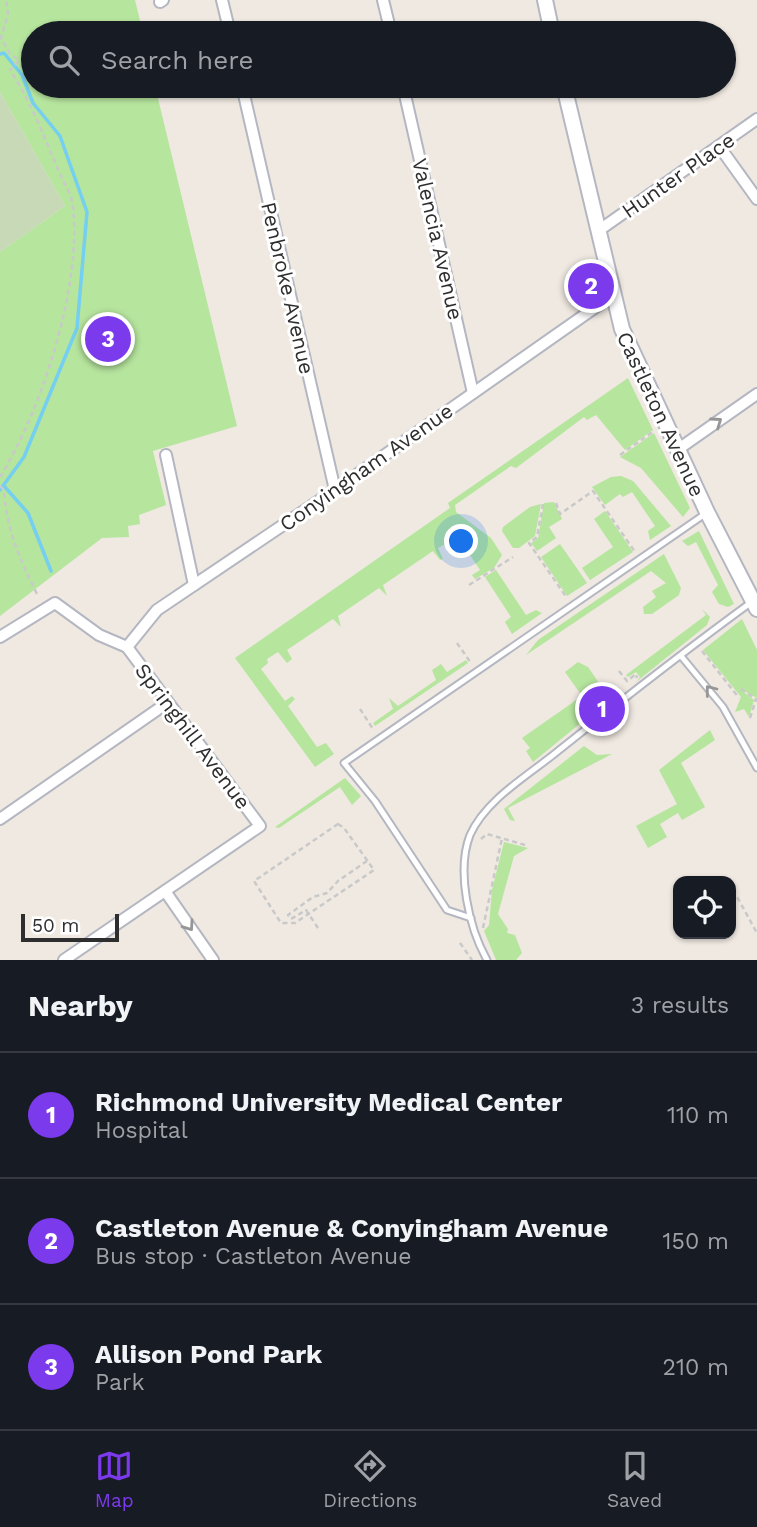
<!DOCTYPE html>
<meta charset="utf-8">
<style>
:root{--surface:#171b24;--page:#242831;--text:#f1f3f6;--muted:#9ea1a6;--line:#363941;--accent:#7c3aed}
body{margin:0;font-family:"Work Sans",sans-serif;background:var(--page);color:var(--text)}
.controls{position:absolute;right:21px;bottom:21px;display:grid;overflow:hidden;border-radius:14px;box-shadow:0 2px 5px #0004}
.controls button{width:63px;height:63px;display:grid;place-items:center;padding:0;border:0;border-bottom:2px solid var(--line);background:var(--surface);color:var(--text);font:35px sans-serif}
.scale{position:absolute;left:21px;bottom:18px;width:98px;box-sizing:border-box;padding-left:7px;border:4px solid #2e2e2e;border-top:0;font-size:19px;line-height:24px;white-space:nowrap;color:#2e2e2e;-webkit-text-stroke:5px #fff;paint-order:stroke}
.you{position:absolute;left:462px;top:542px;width:24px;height:24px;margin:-18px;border:5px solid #fff;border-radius:50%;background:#1a73e8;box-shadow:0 0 0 10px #1a73e833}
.badge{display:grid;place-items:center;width:46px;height:46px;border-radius:50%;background:var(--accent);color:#fff;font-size:23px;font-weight:700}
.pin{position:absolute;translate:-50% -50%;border:4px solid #fff;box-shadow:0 2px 7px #0006}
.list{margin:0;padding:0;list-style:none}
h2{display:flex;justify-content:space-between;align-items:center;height:91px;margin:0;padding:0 28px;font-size:30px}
h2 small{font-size:23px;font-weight:400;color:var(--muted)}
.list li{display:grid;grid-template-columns:46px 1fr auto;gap:21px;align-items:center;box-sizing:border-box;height:126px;padding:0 28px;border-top:2px solid var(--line)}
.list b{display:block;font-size:26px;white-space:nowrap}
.list p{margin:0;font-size:23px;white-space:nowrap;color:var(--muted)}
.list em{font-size:23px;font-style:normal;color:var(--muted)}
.icon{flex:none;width:38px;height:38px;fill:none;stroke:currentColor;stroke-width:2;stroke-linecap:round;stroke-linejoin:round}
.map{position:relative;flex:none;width:757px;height:960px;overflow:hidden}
.search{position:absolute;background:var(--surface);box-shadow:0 2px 5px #0004;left:21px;right:21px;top:21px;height:77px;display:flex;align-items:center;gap:18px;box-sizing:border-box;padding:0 24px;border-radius:38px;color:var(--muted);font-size:26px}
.sheet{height:469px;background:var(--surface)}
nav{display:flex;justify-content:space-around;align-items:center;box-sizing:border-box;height:98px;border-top:2px solid var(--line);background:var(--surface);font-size:19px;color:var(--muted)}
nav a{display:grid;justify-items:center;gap:4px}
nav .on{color:var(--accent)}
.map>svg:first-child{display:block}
.green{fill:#b6e59e}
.cemetery{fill:#c8d9b8}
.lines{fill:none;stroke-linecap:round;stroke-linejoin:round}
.stream{stroke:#75cff0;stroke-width:3.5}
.service-casing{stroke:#b4b7c1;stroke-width:9}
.minor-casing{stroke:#b4b7c1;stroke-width:14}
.tertiary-casing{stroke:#b4b7c1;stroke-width:18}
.path{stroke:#c9c9c9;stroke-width:2.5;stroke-dasharray:5 3.5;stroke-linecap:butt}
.service{stroke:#fff;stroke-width:5}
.minor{stroke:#fff;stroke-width:10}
.tertiary{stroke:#fff;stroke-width:14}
.oneway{stroke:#969696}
.labels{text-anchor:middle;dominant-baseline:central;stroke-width:6;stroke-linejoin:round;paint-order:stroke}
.street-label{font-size:21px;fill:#2e2e2e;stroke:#fff}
</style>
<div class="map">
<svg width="757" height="960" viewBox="0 0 757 960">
<rect width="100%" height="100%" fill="#efe9e1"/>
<g class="green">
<polygon points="0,0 135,0 143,33 33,33 33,86 155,86 237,426 153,451 166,505 139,515 140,524 128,526 129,537 102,538 0,616 0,252 65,206 0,92"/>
<polygon points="628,378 653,430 625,450 596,415 587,420 584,417 516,468 511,466 455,505 456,512 491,538 502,555 494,568 475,579 472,575 480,570 462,543 453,547 449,542 438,548 443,559 440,560 433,551 383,585 387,596 379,588 338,616 341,627 333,619 287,650 292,659 287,663 278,652 267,659 268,663 261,669 285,701 292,696 295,699 288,706 317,747 326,743 334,754 315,767 235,658 450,508 448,503"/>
<polygon points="654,433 690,508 683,517 641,468 620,457"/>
<polygon points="621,476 633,481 671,526 650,540 648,531 655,526 632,492 623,497 620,494 605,505 592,487 611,477"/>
<polygon points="554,502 562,519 549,527 556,538 537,551 531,543 538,538 544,503"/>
<polygon points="541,504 535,536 519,548 513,548 502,531 503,527 530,507"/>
<polygon points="605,511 633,552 590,580 582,568 613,547 594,519"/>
<polygon points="699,531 734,604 728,607 719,604 712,592 718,585 696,542 688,546 682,541"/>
<polygon points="560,544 587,583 567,596 541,557"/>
<polygon points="664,554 681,588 679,595 652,614 644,614 643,607 656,597 652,591 666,583 651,571 526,655 538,640"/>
<polygon points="496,570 526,615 536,610 542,613 512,634 505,622 511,617 485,577"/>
<polygon points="702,609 710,617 707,625 636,682 640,677 636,672 628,677 626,675 706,615"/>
<polygon points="742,619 757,650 757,698 740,689 754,700 749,717 744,709 735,712 741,697 703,650"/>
<polygon points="466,660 468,663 375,726 373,723 393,709 389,698 398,706 436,680 432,670 441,664 447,672"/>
<polygon points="578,662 588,667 610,699 533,762 526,751 530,748 522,738 582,696 565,672"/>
<polygon points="710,730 715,740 681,763 705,807 682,820 678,813 660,824 667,837 648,848 636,826 677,804 659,770"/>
<polygon points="584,746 597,755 612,754 508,808 515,821 510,820 504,809"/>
<polygon points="345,778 361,796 352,805 340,787 279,828 275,827"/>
<polygon points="504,842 528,848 514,856 498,914 508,929 507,933 515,935 522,953 516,960 496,960 484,931 489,925 492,890"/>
</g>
<polygon class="cemetery" points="0,92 65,206 0,252"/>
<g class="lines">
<g class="stream">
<polyline points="0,54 4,53 22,75 33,103 60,136 87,212 77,328 24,457 0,490"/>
<polyline points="4,486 28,513 51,571"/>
</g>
<defs>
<g id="service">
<polyline points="681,656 723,707 757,768"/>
<polyline points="471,918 447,910 375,801 344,763 705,514"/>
<path d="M487 960C469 928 456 871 470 835 486 799 529 775 558 751 622 700 687 649 753 601"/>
</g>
<g id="minor">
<polyline points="222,0 230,33"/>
<polyline points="383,0 391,33"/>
<polyline points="160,2 163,0"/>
<polyline points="242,86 335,490"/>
<polyline points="403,86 473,393"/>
<polyline points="719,146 757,199"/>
<polyline points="598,231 757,119"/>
<polyline points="677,450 757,394"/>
<polyline points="166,455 194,585"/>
<polyline points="0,637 55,603 99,635 127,647 260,826 64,960"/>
<polyline points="127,647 157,610 335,490 613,295"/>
<polyline points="0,819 167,703"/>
<polyline points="165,891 213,960"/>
</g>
<g id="tertiary">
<polyline points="545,0 552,33"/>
<polyline points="564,86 622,329 707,512 757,609"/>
</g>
</defs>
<use href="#service" class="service-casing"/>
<use href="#minor" class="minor-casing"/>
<use href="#tertiary" class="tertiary-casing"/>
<g class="path">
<polyline points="620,455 654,431"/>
<path d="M0 477C42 409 82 286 73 206 72 196 65 185 61 176 45 140 32 103 10 70L19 60 10 54 1 38 8 14 6 0"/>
<path d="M0 486 4 490C6 529 20 560 37 594"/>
<polyline points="556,503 560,514 593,491 635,552"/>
<polyline points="543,504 537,537 529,543 567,598"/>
<polyline points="469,585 513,557"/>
<polyline points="457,643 471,663"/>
<polyline points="702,651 739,698"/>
<polyline points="619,671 627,681 636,674 637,678"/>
<polyline points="741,689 757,700"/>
<polyline points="360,709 373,729"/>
<polyline points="750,718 756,699"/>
<polygon points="338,824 344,828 374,870 295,923 281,923 254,881"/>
<polyline points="481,839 487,834 525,845"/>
<polyline points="731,898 736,895 757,933"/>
<polyline points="318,928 306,910 291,919 288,915 313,897 327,893 338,881 367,861"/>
<polyline points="483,928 502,838"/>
<polyline points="460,943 472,960"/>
</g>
<use href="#service" class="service"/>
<use href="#minor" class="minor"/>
<use href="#tertiary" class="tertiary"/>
</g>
<defs><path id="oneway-chevron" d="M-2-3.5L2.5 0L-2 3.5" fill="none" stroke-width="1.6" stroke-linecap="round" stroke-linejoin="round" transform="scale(1.75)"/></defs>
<g class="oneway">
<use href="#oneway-chevron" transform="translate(717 422) rotate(-35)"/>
<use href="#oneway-chevron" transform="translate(710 690) rotate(-128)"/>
<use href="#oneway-chevron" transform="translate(189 926) rotate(55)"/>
</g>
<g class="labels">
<g class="street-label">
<text transform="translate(678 175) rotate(-35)">Hunter Place</text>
<text transform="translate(438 239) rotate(77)">Valencia Avenue</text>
<text transform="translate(288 288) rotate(77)">Penbroke Avenue</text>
<text transform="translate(661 414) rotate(65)">Castleton Avenue</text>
<text transform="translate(366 467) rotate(-35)">Conyingham Avenue</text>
<text transform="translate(193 736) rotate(53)">Springhill Avenue</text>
</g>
</g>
</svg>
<div class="controls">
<button><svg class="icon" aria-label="locate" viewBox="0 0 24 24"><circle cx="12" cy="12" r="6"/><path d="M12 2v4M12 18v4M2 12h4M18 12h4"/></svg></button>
</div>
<div class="scale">50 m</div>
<div class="you"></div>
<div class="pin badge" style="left:602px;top:709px">1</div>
<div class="pin badge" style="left:591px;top:286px">2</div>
<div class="pin badge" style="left:108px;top:339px">3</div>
<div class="search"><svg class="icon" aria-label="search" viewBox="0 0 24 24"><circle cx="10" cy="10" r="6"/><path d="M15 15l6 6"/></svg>Search here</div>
</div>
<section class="sheet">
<h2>Nearby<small>3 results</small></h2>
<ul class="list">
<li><span class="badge">1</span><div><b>Richmond University Medical Center</b><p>Hospital</p></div><em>110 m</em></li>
<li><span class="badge">2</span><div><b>Castleton Avenue &amp; Conyingham Avenue</b><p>Bus stop · Castleton Avenue</p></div><em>150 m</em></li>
<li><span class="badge">3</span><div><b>Allison Pond Park</b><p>Park</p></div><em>210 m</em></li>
</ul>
</section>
<nav>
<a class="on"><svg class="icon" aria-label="map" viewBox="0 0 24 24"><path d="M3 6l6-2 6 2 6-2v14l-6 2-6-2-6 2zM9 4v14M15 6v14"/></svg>Map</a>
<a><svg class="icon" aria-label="directions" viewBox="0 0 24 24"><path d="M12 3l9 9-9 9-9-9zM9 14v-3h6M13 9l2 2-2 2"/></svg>Directions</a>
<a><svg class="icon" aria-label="saved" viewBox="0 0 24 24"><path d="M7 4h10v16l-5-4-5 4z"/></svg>Saved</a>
</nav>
